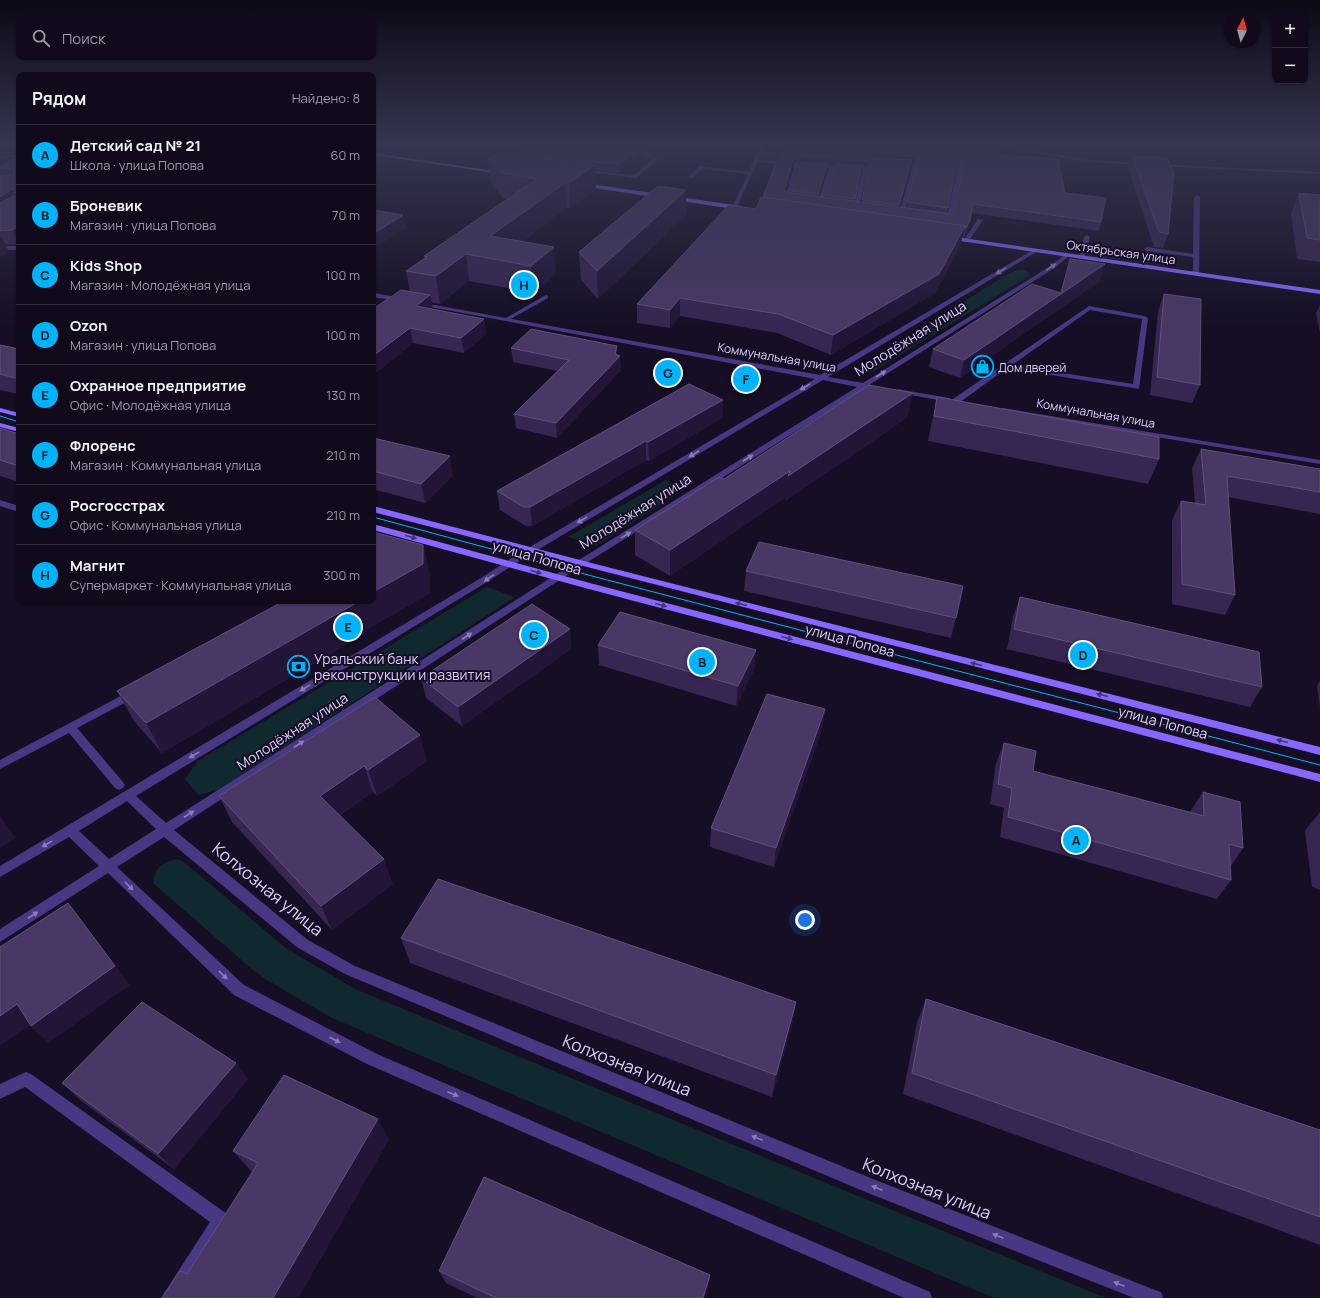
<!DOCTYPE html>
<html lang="ru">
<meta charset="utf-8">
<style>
:root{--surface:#100a1b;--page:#1e1828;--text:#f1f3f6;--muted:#9c9aa3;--line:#302b3a;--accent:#00b4fb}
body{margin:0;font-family:Manrope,sans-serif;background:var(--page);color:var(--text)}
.controls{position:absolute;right:12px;top:12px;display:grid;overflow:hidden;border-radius:8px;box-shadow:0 1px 3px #0004}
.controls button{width:36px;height:36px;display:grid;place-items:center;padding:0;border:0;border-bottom:1px solid var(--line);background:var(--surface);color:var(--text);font:20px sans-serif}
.compass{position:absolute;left:1224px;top:12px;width:36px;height:36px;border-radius:50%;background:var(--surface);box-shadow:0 1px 3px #0004;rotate:6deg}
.you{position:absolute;left:805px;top:920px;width:14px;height:14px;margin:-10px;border:3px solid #fff;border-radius:50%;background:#1a73e8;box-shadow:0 0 0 6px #1a73e833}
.badge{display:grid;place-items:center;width:26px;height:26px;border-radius:50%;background:var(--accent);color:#111;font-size:13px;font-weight:700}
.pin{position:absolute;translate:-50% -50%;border:2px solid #fff;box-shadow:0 1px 4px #0006}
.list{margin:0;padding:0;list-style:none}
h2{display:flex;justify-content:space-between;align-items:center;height:52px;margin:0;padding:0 16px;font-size:17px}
h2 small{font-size:13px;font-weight:400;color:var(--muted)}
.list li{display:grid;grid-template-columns:26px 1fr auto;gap:12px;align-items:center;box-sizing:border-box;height:60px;padding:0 16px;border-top:1px solid var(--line)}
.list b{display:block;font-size:15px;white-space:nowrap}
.list p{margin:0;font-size:13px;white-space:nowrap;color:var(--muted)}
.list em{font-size:13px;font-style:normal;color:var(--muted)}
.icon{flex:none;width:22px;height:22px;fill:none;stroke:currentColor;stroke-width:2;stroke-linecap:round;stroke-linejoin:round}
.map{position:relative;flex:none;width:1320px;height:1298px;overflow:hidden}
.search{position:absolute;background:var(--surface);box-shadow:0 1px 3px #0004;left:16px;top:16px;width:360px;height:44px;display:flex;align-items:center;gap:10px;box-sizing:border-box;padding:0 14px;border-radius:8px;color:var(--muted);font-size:15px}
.panel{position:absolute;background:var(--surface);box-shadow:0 1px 3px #0004;left:16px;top:72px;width:360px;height:532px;border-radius:8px}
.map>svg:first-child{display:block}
.green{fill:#10292e}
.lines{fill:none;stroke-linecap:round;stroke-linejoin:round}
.lane{fill:#483884;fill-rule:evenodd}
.street{fill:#483884;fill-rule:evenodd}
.secondary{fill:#8767ff;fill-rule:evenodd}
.tram{stroke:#00b4fb;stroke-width:1}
.wall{fill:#372652;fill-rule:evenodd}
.shaded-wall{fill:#221538}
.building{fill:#493865;stroke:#60507d}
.oneway{fill:#8c7cbb}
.oneway2{fill:#43327c}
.labels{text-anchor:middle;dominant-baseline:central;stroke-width:4;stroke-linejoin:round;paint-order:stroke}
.far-street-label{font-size:12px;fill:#ded0ff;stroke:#150e24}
.far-poi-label{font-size:12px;fill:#ded0ff;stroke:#150e24;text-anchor:start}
.street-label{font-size:14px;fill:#ded0ff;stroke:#150e24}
.poi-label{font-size:14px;fill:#ded0ff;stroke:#150e24;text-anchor:start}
.near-street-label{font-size:17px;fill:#ded0ff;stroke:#150e24}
</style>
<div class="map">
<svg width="1320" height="1298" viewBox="0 0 1320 1298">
<rect width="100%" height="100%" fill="#150e24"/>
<g class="green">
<polygon points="1022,269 1030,273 1029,276 873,372 858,369 1006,275 1017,270"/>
<polygon points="666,480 682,491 596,546 568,537"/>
<polygon points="487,587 515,597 218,790 198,795 185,779 198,761"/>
<path d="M178 859 184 862 287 949 355 989 1106 1298H994L332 1018 267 980 253 970 154 884C152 869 164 861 178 859Z"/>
</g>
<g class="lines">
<g class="lane">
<polygon points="531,145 538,145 521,154 514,166 510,166 517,152"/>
<polygon points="631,145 637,145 658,159 637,178 579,171 581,170 634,175 653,159"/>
<polygon points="919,149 921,150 904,213 899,214 917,150"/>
<polygon points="946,151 965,153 952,220 949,222 939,219 942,217 947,218 960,154 944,153"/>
<polygon points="760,152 794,153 796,154 794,155 758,154"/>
<polygon points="19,154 19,156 0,159 0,157"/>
<polygon points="756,160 790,162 792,163 790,164 754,162"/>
<polygon points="797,162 799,163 790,197 798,199 795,201 785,199 795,163"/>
<polygon points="812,164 868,167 859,208 854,207 863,169 834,168 824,202 821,204 818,202 829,167 814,166"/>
<polygon points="699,166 750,172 752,173 750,174 702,169 693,178 689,178 689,176"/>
<polygon points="1197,195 1200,197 1199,274 1196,276 1193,274 1193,257 1147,251 1144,249 1147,247 1193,254 1194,197"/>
<polygon points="978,219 983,220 968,242 964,242 963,241"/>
<polygon points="1087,235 1090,237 1084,258 1079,259 1084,237"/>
<polygon points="546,295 548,296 548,298 509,320 504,319"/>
<path d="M1089 306 1145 316 1148 318 1139 389 1007 368 959 403H953V399ZM1090 310 1142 319 1133 384 1012 365Z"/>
<polygon points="0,500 19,506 19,512 0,506"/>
<polygon points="132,690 136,691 137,694 136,697 77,728 123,782 125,785 123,788 119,790 115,788 69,733 0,769 0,760"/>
<polygon points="26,1072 31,1074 227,1214 229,1220 227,1226 179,1298 161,1298 210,1222 25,1087 0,1099 0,1084"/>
</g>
<g class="street">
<polygon points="761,145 765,145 737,207 732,208"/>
<polygon points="985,145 998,145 1091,160 1141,163 1143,164 1141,165 1091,162"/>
<polygon points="1157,164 1320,172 1320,174 1155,166"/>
<rect x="0" y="246" width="19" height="4"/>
<path d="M1033 250 1038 251 828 377 863 383 1052 265 1064 255 1069 256 1056 267 869 385V388H865L572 572 174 830 308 940 355 966 868 1177 1155 1290 1161 1292 1163 1298H1134L868 1193 345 974 298 948 164 837 117 867 244 985 377 1054 930 1292 932 1298H904L367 1064 234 995 108 873 0 942V929L99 866 69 837 0 877V866L481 578 518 554 815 379 420 305 418 304V302L820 375ZM823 380 857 387 566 568 166 823 136 796 487 582 524 558ZM127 801 156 829 109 859 79 831Z"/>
<polygon points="373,293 402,298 405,300 402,302 373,297"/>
<polygon points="897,389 949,398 953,400 949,402 900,393 897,393"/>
<polygon points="1003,408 1320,460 1320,464 1006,412 1003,412"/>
</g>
<g class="secondary">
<polygon points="373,153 502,172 504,173 502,174 373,155"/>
<polygon points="583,183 741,206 744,208 741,210 581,186 581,184"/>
<polygon points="949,236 1320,290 1320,294 947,239 947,237"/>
<polygon points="0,408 19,413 19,417 0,412"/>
<polygon points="0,423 19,428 19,432 0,427"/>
<polygon points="373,506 607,567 1320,747 1320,755 373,512"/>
<polygon points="373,524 586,582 1320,774 1320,782 585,588 373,530"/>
</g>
<g class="tram">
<polyline points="0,416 19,422"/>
<polyline points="373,517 569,570 1320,765"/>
</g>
</g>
<g class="wall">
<path d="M783 145H967L1000 149 998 155 1065 193 1101 222 1099 231 972 213 968 229 964 237H962L961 243 935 293 831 355 777 333 680 316 670 328 637 323V304L756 209 763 197 781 152 911 164 899 207 906 208 919 156H914L913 158 782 152ZM959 150 966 151 954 213 953 214 947 213ZM793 161 868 166 869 167 862 202 855 201 861 170 826 195V197L819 196 827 168 792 191V193L785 192 792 166Z"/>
<polygon points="638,150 638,158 619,172 595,170 596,189 570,208 566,208 522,242 556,274 534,293 469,281 440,304 431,302 433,309 484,319 486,334 464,353 413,343 373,375 373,309 410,291 406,271 425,258 424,256 509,198 503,198 490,182 488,158 520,155 569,152"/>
<polygon points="19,156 19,244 5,245 9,252 0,257 0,167"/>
<polygon points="1132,156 1168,234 1163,248 1154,247 1128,168"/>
<polygon points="686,190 686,215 598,299 581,280 579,252"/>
<polygon points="1299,193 1320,195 1320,262 1297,259 1291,213"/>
<polygon points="1070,259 1100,281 960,378 929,367 933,349 1061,293"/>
<polygon points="1164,294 1200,385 1192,403 1150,395 1158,311"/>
<polygon points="1320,305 1320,333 1316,313"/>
<polygon points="0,345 19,349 19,394 0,390"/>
<polygon points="511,348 618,355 621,370 557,438 516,428 514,414 557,371 513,362"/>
<polygon points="937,397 1159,459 1148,484 928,441"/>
<polygon points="723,400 722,418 649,461 646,460 532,526 526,526 500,510 497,491"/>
<polygon points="908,417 785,501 786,497 670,576 635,555 635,530 724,479"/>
<polygon points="0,428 19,434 19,482 0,476"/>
<polygon points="373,438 453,475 425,503 373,489"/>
<polygon points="1201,449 1320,469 1320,514 1228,497 1235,595 1225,615 1172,604 1172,520 1181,501 1195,503 1192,468"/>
<polygon points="423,545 430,575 430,593 366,630 367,632 162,753 134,721 117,691"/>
<polygon points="746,571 956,618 951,638 744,591"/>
<polygon points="1020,597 1262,687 1250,707 1007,649 1013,617"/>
<polygon points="570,629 571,649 462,726 426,698 421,678"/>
<polygon points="598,645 756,650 754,670 736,706 599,665"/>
<polygon points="1320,681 1320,707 1317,686"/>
<polygon points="375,697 427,761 377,796 373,792 340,815 393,884 332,930 232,822 219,796"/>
<polygon points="825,709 822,729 774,867 710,847 711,828"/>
<polygon points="1004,743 1033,771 1190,812 1203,792 1243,848 1230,867 1231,880 1217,899 1000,837 1004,808 990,804 996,763"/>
<polygon points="1320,812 1320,890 1312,887 1305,831"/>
<polygon points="401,938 796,1002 792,1025 772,1097 410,963"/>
<polygon points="926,999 1320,1130 1320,1245 903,1094 917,1022"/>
<polygon points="236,1063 248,1079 174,1169 80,1100 62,1083"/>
<polygon points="389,1139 298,1298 162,1298 187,1274 253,1172 250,1170 233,1151"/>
<polygon points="439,1271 710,1275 708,1288 705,1298 477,1298 446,1283"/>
</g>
<g class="shaded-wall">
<polygon points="0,145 19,145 19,150 0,152"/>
<polygon points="915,148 914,156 913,158 914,150"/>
<polygon points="638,150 638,158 619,172 619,164"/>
<polygon points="793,158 792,166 784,199 784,190"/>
<polygon points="912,160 911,164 898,210 899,205"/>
<polygon points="828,164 827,168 818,199 818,194"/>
<polygon points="595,165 596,189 570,208 569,183"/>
<polygon points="565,183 566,208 498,260 490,236"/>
<polygon points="12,189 18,203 0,214 0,197"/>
<polygon points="19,189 19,204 15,193"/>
<polygon points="686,190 686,215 598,299 597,271"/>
<polygon points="403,215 406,228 373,249 373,234"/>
<polygon points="970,220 968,229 964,237 966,228"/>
<polygon points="19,226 19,244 12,230"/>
<polygon points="965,226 961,243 935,293 831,355 833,335"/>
<polygon points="2,237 9,252 0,257 0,238"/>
<polygon points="554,247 556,274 534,293 531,266"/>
<polygon points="466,254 469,281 440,304 436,276"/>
<polygon points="1105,264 1100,281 960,378 964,360"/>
<polygon points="430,295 433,309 416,306"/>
<polygon points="680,298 680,316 670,328 670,310"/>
<polygon points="484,319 486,334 464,353 461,338"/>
<polygon points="410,328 413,343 373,375 373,356"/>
<polygon points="617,346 618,359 620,356 621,370 557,438 556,423 615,354"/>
<polygon points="913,393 908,417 785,501 786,497 670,576 670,550 790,471"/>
<polygon points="723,400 722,418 649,461 648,442"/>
<polygon points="646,441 646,460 532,526 530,507"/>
<polygon points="450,456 453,475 425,503 421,484"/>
<polygon points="423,545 430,575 430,593 366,630 367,632 162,753 146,723 357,601 373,601 373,592"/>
<polygon points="570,629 571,649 462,726 458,707"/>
<polygon points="756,650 754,670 736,706 738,686"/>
<polygon points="825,709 822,729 774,867 776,848"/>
<polygon points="420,735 427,761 377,796 368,770"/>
<polygon points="364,766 373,792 330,821 320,796"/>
<polygon points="0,816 16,838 0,848"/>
<polygon points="384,859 393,884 332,930 321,906"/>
<polygon points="68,903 83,922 130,985 48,1043 31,1026"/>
<polygon points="796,1002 792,1025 772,1097 776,1075"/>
<polygon points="17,1004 35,1022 0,1046 0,1016"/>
<polygon points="236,1063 248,1079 174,1169 158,1154"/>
<polygon points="378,1119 389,1139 298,1298 273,1298"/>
<polygon points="710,1275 708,1288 705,1298 703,1298"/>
</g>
<g class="building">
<polygon points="579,145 606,145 638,150 619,164 520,155 533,146 569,152"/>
<polygon points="816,145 937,145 960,147 948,208 907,202 922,148 915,148 914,150"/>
<polygon points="967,145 1000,145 997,155 1058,159 1065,193 1106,198 1101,222 973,204 970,220 966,228 964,228 965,226 763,197 778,157 793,158 784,190 786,192 953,214 954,213"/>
<polygon points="500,152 595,165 569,183 565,183 490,236 554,247 531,266 466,254 436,276 406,271 427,257 424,256 537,179 501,173 488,158"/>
<polygon points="781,152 912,160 899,205 862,200 870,162 869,161 780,155"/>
<polygon points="19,156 19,189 15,193 14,190 12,189 0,197 0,175 14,176 13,169 0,169 0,167"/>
<polygon points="1132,156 1167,158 1174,172 1168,234 1159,232"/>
<polygon points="801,162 828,164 818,194 792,191"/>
<polygon points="836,164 862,166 855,199 826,195"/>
<polygon points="658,186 686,190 597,271 579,252"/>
<polygon points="1299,193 1320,195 1320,240 1307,238"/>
<polygon points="14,196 19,202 19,226 12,230 0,231 0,203"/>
<polygon points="761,197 965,226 939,274 833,335 778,314 680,298 670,310 637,304 729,205 756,209"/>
<polygon points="373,210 403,215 373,234"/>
<polygon points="1070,259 1105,264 964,360 933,349 1032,284 1061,293"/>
<polygon points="401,290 430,295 416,306 484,319 461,338 410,328 373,356 373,309"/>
<polygon points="1164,294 1201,299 1200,385 1157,377"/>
<polygon points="531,329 617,346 615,354 620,356 556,423 514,414 569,360 511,348"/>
<polygon points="0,345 19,349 19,379 0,374"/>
<polygon points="689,384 723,400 648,442 646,441 530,507 524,507 497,491"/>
<polygon points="869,385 913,393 788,476 790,471 670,550 635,530 719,477 724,479"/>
<polygon points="937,397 1159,437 1159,459 934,416"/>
<polygon points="0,428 19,434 19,466 0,460"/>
<polygon points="373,438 450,456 421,484 373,471"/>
<polygon points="1201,449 1320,469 1320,492 1227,476 1235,595 1182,584 1181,501 1206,505"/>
<polygon points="373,532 423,545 423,564 373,592"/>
<polygon points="759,542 963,586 956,618 746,571"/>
<polygon points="1020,597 1259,652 1262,687 1014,629"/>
<polygon points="284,601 357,601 358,602 146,723 117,691"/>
<polygon points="532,604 570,629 458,707 421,678"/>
<polygon points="620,612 756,650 738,686 598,645"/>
<polygon points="767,694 825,709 776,848 711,828"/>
<polygon points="375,697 420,735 368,770 364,766 320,796 384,859 321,906 219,796"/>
<polygon points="1004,743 1036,751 1033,771 1204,816 1203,792 1240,802 1243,848 1229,844 1231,880 1008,817 1012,788 998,784"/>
<polygon points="438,879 796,1002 776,1075 401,938"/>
<polygon points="68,903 115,966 31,1026 17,1004 0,1016 0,947"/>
<polygon points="926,999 1320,1130 1320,1217 912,1073"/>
<polygon points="142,1002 236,1063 158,1154 62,1083"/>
<polygon points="284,1075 378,1119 273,1298 162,1298 180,1271 187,1274 258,1163 233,1151"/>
<polygon points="484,1177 710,1275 703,1298 496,1298 439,1271"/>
</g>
<defs><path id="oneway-solid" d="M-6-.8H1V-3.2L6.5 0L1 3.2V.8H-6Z"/></defs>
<g class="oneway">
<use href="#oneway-solid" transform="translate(1051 267) rotate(-34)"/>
<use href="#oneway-solid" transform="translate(1001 271) rotate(149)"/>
<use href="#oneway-solid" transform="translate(881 374) rotate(-32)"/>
<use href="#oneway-solid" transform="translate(805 387) rotate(149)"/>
<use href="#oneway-solid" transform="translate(694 454) rotate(149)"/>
<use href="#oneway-solid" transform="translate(748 458) rotate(-32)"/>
<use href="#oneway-solid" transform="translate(582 520) rotate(149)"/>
<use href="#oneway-solid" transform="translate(626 535) rotate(-32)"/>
<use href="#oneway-solid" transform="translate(489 578) rotate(146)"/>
<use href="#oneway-solid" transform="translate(467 636) rotate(-33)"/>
<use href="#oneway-solid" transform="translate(305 688) rotate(149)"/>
<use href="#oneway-solid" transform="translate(299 744) rotate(-33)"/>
<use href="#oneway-solid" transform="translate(194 755) rotate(149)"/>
<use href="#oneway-solid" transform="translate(189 814) rotate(-33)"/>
<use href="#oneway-solid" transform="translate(47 844) rotate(149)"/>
<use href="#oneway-solid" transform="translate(129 886) rotate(45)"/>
<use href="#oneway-solid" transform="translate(33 915) rotate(-33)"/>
<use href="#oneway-solid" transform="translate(223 975) rotate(43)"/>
<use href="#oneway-solid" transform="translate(335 1040) rotate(28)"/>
<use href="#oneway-solid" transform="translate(453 1094) rotate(23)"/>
<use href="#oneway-solid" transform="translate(757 1138) rotate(-158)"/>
<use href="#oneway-solid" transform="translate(877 1188) rotate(-158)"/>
<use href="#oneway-solid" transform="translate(998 1236) rotate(-158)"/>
<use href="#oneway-solid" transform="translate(1119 1284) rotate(-158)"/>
</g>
<g class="oneway2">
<use href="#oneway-solid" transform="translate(411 537) rotate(15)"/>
<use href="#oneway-solid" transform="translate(536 572) rotate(16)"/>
<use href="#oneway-solid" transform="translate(741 604) rotate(-166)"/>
<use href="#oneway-solid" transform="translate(661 605) rotate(15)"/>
<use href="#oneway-solid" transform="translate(787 638) rotate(15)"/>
<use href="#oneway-solid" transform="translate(976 664) rotate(-166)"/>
<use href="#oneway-solid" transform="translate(1102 695) rotate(-166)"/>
<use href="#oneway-solid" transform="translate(1282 741) rotate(-166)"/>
</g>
<linearGradient id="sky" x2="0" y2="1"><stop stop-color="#0c0814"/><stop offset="0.44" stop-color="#353650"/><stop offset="1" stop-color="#353650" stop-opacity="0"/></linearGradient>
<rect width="1320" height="327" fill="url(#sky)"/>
<defs>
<symbol id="shop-ring" viewBox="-11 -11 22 22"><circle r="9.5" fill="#150e24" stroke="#00b4fb" stroke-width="1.5"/><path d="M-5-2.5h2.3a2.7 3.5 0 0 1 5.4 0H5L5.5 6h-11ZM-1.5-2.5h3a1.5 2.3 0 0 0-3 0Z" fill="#00b4fb"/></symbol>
<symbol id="bank-ring" viewBox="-11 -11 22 22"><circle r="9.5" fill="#150e24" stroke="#00b4fb" stroke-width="1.5"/><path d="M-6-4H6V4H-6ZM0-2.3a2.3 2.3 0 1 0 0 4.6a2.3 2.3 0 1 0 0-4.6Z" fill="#00b4fb"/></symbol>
</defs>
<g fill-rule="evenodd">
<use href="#shop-ring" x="970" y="354" width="25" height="25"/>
<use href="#bank-ring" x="286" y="654" width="25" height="25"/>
</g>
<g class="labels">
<g class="far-street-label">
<text transform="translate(1121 252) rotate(8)">Октябрьская улица</text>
<text transform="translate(777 357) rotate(10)">Коммунальная улица</text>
<text transform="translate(1096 413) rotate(10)">Коммунальная улица</text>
</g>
<g class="far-poi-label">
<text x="998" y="367">Дом дверей</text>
</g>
<g class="street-label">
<text transform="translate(910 338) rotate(-32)">Молодёжная улица</text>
<text transform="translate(635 511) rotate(-32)">Молодёжная улица</text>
<text transform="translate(537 557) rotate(16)">улица Попова</text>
<text transform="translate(850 640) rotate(15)">улица Попова</text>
<text transform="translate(1163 722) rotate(15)">улица Попова</text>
<text transform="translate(292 731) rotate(-33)">Молодёжная улица</text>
</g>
<g class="poi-label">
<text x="314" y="658">Уральский банк<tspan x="314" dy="16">реконструкции и развития</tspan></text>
</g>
<g class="near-street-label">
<text transform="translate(268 889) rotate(39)">Колхозная улица</text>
<text transform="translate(627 1065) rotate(22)">Колхозная улица</text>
<text transform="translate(927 1188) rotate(22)">Колхозная улица</text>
</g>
</g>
</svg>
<div class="controls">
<button>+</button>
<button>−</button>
</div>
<svg class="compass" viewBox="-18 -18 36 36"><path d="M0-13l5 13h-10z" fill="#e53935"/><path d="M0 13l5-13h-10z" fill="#9c9aa3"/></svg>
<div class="you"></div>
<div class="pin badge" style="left:1076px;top:840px">A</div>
<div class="pin badge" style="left:702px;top:662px">B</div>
<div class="pin badge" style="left:534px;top:635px">C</div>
<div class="pin badge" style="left:1083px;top:655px">D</div>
<div class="pin badge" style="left:348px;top:627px">E</div>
<div class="pin badge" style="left:746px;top:379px">F</div>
<div class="pin badge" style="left:668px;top:373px">G</div>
<div class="pin badge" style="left:524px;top:285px">H</div>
<div class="search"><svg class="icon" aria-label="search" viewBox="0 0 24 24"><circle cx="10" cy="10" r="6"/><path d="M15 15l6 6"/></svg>Поиск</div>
<section class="panel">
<h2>Рядом<small>Найдено: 8</small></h2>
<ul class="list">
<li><span class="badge">A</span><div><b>Детский сад № 21</b><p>Школа · улица Попова</p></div><em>60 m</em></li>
<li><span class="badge">B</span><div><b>Броневик</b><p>Магазин · улица Попова</p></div><em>70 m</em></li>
<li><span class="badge">C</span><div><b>Kids Shop</b><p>Магазин · Молодёжная улица</p></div><em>100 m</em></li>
<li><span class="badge">D</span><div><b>Ozon</b><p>Магазин · улица Попова</p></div><em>100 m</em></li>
<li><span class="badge">E</span><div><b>Охранное предприятие</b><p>Офис · Молодёжная улица</p></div><em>130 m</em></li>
<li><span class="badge">F</span><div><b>Флоренс</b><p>Магазин · Коммунальная улица</p></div><em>210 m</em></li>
<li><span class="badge">G</span><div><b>Росгосстрах</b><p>Офис · Коммунальная улица</p></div><em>210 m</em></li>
<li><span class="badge">H</span><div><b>Магнит</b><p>Супермаркет · Коммунальная улица</p></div><em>300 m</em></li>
</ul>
</section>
</div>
